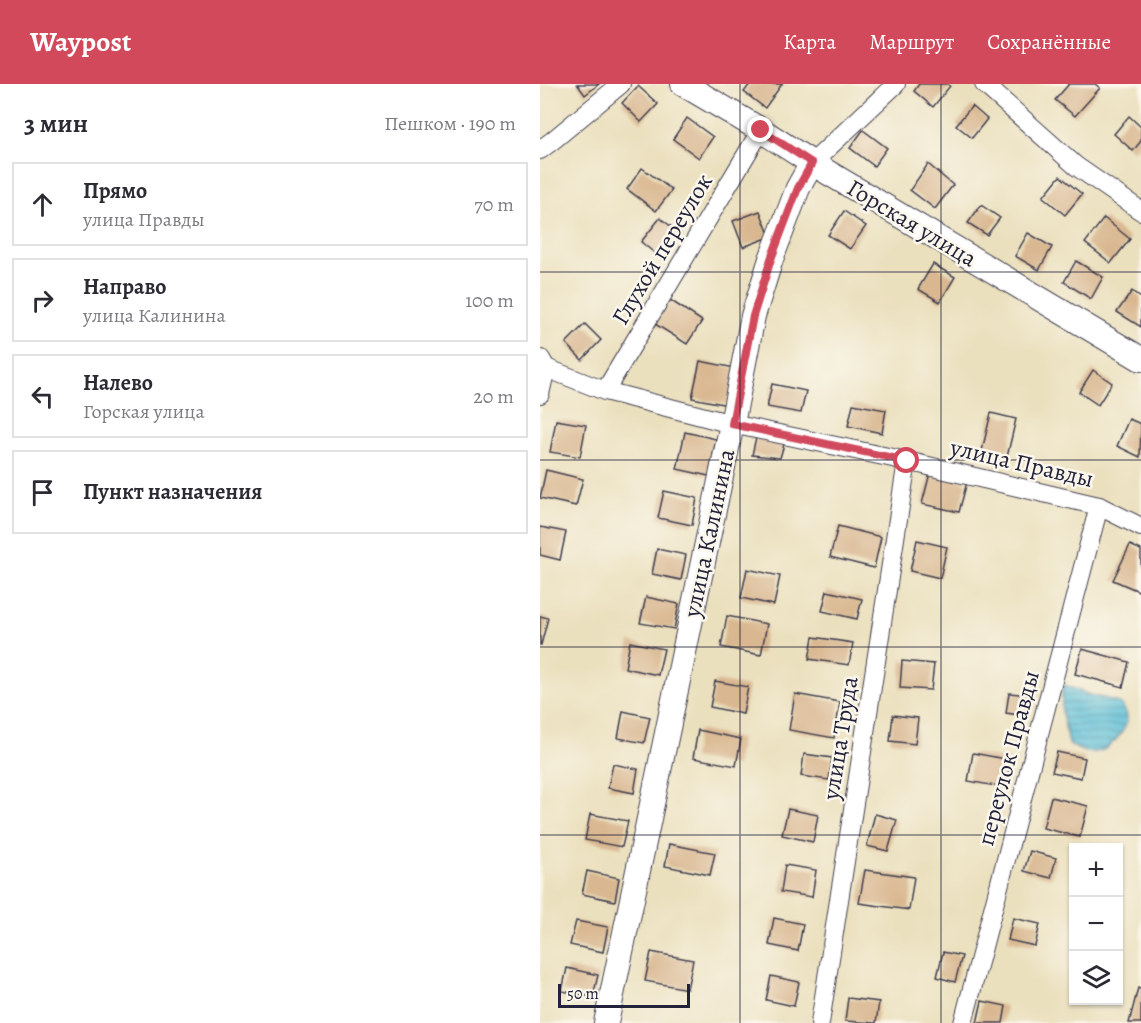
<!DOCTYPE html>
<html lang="ru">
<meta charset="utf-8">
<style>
:root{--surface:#fff;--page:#f7f7f7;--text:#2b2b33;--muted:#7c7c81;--line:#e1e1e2;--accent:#d1495b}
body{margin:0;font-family:Alegreya,serif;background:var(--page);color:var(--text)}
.controls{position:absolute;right:18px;bottom:18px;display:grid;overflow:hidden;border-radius:0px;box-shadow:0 2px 4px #0004}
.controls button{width:54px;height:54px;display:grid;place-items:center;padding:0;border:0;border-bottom:2px solid var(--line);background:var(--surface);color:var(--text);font:30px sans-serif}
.scale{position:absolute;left:18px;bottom:15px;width:132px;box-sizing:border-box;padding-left:6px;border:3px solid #22223b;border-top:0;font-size:16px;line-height:21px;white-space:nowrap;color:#22223b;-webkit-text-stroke:4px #fbf7ec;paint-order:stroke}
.stop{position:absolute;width:18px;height:18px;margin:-14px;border:4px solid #d1495b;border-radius:50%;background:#fff}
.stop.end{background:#d1495b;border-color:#fff;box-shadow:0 2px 6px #0008}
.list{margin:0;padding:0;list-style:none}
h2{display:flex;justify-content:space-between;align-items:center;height:78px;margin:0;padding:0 24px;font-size:26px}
h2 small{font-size:20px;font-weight:400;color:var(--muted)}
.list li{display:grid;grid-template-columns:39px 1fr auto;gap:18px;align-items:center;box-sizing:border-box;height:84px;margin:0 12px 12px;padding:0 12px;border:2px solid var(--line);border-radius:0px}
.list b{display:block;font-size:22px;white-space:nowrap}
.list p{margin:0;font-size:20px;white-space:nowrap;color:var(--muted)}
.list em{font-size:20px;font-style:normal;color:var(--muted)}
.icon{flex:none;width:33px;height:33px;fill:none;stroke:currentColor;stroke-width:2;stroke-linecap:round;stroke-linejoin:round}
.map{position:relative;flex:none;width:601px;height:939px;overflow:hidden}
header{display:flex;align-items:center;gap:36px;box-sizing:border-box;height:84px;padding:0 30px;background:var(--accent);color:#fff}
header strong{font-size:28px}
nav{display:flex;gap:33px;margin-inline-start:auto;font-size:21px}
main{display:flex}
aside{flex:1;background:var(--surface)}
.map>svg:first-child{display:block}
.water{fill:url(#water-rules);stroke:#3c6f88;stroke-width:1.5}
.building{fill:#d9b790}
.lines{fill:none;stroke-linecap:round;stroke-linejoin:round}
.street-casing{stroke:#403e4f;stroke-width:20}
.secondary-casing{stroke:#403e4f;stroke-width:26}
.street{stroke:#fff;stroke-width:18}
.secondary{stroke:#fff;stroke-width:24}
.route{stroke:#d1495b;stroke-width:8}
.grid{fill:none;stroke:#22223b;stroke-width:1.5;stroke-opacity:0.55}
.labels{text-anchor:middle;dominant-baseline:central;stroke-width:5;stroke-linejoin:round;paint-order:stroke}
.street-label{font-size:24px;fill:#22223b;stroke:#fbf7ec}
</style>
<header>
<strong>Waypost</strong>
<nav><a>Карта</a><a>Маршрут</a><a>Сохранённые</a></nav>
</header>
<main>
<aside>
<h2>3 мин<small>Пешком · 190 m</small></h2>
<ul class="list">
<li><svg class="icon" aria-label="ahead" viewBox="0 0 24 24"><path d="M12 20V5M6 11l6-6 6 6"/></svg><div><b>Прямо</b><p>улица Правды</p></div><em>70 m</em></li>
<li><svg class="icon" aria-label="right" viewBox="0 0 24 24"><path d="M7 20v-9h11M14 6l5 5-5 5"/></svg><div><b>Направо</b><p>улица Калинина</p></div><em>100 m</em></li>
<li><svg class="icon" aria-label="left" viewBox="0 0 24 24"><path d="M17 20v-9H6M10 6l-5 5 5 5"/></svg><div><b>Налево</b><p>Горская улица</p></div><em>20 m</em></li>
<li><svg class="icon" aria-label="arrive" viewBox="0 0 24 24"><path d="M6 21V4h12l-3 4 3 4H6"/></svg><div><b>Пункт назначения</b></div></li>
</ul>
</aside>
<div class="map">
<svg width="601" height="939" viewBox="0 0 601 939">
<defs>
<pattern id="water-rules" width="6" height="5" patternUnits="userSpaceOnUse" patternTransform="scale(1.5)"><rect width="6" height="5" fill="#57bcd5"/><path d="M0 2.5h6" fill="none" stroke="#4898ae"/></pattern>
</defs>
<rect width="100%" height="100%" fill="#fbf7ec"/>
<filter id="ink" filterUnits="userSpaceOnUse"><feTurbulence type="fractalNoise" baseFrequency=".0167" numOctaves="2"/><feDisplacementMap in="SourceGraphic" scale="12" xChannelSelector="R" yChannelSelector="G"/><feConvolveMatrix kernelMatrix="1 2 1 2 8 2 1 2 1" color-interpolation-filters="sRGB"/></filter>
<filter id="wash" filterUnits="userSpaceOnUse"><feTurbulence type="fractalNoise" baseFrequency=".008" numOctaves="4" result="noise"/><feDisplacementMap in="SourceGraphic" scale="24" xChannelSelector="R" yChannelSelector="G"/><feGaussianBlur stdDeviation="1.35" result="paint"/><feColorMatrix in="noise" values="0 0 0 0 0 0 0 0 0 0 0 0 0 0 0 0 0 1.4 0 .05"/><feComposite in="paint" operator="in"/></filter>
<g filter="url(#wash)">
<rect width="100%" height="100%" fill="#ebe0be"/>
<path class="water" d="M522 600 549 611 567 615 581 620C583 623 587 629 587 633 588 646 569 666 556 668 546 670 537 665 529 660L522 630Z"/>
<g id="blocks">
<g class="building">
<polygon points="37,0 59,0 45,11"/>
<polygon points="210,0 242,0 225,24 204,8"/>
<polygon points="379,0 407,0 410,2 393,23 374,7"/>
<polygon points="529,0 555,0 560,4 535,32 515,16"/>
<polygon points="98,2 118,20 101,38 82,19"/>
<polygon points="432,22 447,35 432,54 416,41"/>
<polygon points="589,32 601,43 601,57 593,67 574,50"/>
<polygon points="147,34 173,53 159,74 133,55"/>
<polygon points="323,46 347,64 334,82 310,64"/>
<polygon points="388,80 413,101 395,125 370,106"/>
<polygon points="102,84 132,106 116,127 87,105"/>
<polygon points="520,92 542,110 525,131 503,113"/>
<polygon points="441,121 460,134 447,151 428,139"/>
<polygon points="220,127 230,153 203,163 193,137"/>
<polygon points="304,127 326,142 310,165 288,151"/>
<polygon points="120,134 141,150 122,175 101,158"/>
<polygon points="564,134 590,155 571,179 545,159"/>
<polygon points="488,149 512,163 499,186 475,172"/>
<polygon points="536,177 563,193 551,215 524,198"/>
<polygon points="393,180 415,193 400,218 378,205"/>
<polygon points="592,207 601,214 601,243 577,228"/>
<polygon points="130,216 162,237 147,260 115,240"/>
<polygon points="45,240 61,256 42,276 26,259"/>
<polygon points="160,277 195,284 188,321 152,314"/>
<polygon points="553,286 572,299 558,321 539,308"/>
<polygon points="232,300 266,307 261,329 227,323"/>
<polygon points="313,320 346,326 342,349 308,342"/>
<polygon points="451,329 476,335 466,377 441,371"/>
<polygon points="589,335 601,340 600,373 577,362"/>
<polygon points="16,336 46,341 40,373 10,368"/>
<polygon points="145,348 176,355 169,392 137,385"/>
<polygon points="216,353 245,357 240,374 212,371"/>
<polygon points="6,386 43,395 36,422 0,414"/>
<polygon points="390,389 427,398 419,428 382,420"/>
<polygon points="124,407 157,414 152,441 118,434"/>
<polygon points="298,442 341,453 334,484 290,473"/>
<polygon points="0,443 26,448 20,476 0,471"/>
<polygon points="377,456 407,463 400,494 370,487"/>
<polygon points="590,461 601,466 601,508 573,496"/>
<polygon points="117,465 146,471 141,496 112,490"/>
<polygon points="207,485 240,492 234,521 201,514"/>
<polygon points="287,507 322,515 317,535 282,527"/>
<polygon points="106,513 139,520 134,545 100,539"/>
<polygon points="0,532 8,534 1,561 0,561"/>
<polygon points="187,532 227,540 221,571 181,563"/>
<polygon points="273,553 313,559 309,581 269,575"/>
<polygon points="90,558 124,565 118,591 85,584"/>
<polygon points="542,565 589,578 583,603 535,590"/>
<polygon points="362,577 394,580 391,606 360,604"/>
<polygon points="175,597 208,603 203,630 170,623"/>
<polygon points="469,609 489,611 487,632 466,629"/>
<polygon points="255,610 300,618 294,654 249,646"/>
<polygon points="83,627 110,633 104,659 78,654"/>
<polygon points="353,631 378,634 375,660 350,657"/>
<polygon points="158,646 201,655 196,682 153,674"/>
<polygon points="517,668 545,674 541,694 512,688"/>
<polygon points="433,669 471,676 466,704 428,697"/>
<polygon points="264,670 292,674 289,696 261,692"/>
<polygon points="73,680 98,685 94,709 68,704"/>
<polygon points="511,713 548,722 540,753 503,744"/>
<polygon points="248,725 278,731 273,758 242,751"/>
<polygon points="50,730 88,737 82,763 45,756"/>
<polygon points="335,730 357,736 348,767 327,762"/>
<polygon points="129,760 175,769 170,791 125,782"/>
<polygon points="490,767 516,774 511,794 484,787"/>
<polygon points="245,781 276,786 272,813 241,808"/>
<polygon points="325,786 374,793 369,826 319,819"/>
<polygon points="47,787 79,794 75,817 42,810"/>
<polygon points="234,834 263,840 258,867 229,861"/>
<polygon points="473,834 500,840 495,862 468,856"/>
<polygon points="36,837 68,843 63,868 30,861"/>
<polygon points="111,868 153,876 147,905 105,897"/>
<polygon points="403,868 422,872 415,898 397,893"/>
<polygon points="27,884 58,891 53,913 22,907"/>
<polygon points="231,892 259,898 254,922 226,916"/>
<polygon points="598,904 601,905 601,939 589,939"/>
<polygon points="308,914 339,918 336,939 305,937"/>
<polygon points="442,917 466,922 463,939 437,939"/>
</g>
</g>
</g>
<g filter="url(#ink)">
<use href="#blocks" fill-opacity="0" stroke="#403e4f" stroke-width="1.5"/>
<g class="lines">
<defs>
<g id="street">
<polyline points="444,0 536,82 601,127"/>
<polyline points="0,66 12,57 81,0"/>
<polyline points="272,79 356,0"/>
<polyline points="0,283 6,284 65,307 192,340 367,377 559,422 601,443"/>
<polyline points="65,307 221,46"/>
<polyline points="0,310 6,284 1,275"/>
<polyline points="280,939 367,377"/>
<polyline points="423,939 559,422"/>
</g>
<g id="secondary">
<polyline points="143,0 221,46 272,79 601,275"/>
<polyline points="66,939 192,340 213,232 231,175 258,104 272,79"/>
</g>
</defs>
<use href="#street" class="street-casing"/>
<use href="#secondary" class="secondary-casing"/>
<use href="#street" class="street"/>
<use href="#secondary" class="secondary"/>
</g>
</g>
<g class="lines" filter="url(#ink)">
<polyline class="route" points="221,46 272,79 258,104 231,175 213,232 192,340 367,377"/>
</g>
<path class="grid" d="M200 0V939M401 0V939M0 188H601M0 376H601M0 563H601M0 751H601"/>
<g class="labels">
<g class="street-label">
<text transform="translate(372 139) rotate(31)">Горская улица</text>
<text transform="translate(122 165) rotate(-59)">Глухой переулок</text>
<text transform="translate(482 379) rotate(13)">улица Правды</text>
<text transform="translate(169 449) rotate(-78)">улица Калинина</text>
<text transform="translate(300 654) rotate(-81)">улица Труда</text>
<text transform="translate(468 674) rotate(-75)">переулок Правды</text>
</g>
</g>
</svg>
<div class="controls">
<button>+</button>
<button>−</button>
<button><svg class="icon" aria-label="layers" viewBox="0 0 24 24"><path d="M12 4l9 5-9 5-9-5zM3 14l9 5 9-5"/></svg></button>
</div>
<div class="scale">50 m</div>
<div class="stop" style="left:367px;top:377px"></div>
<div class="stop end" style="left:221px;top:46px"></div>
</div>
</main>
